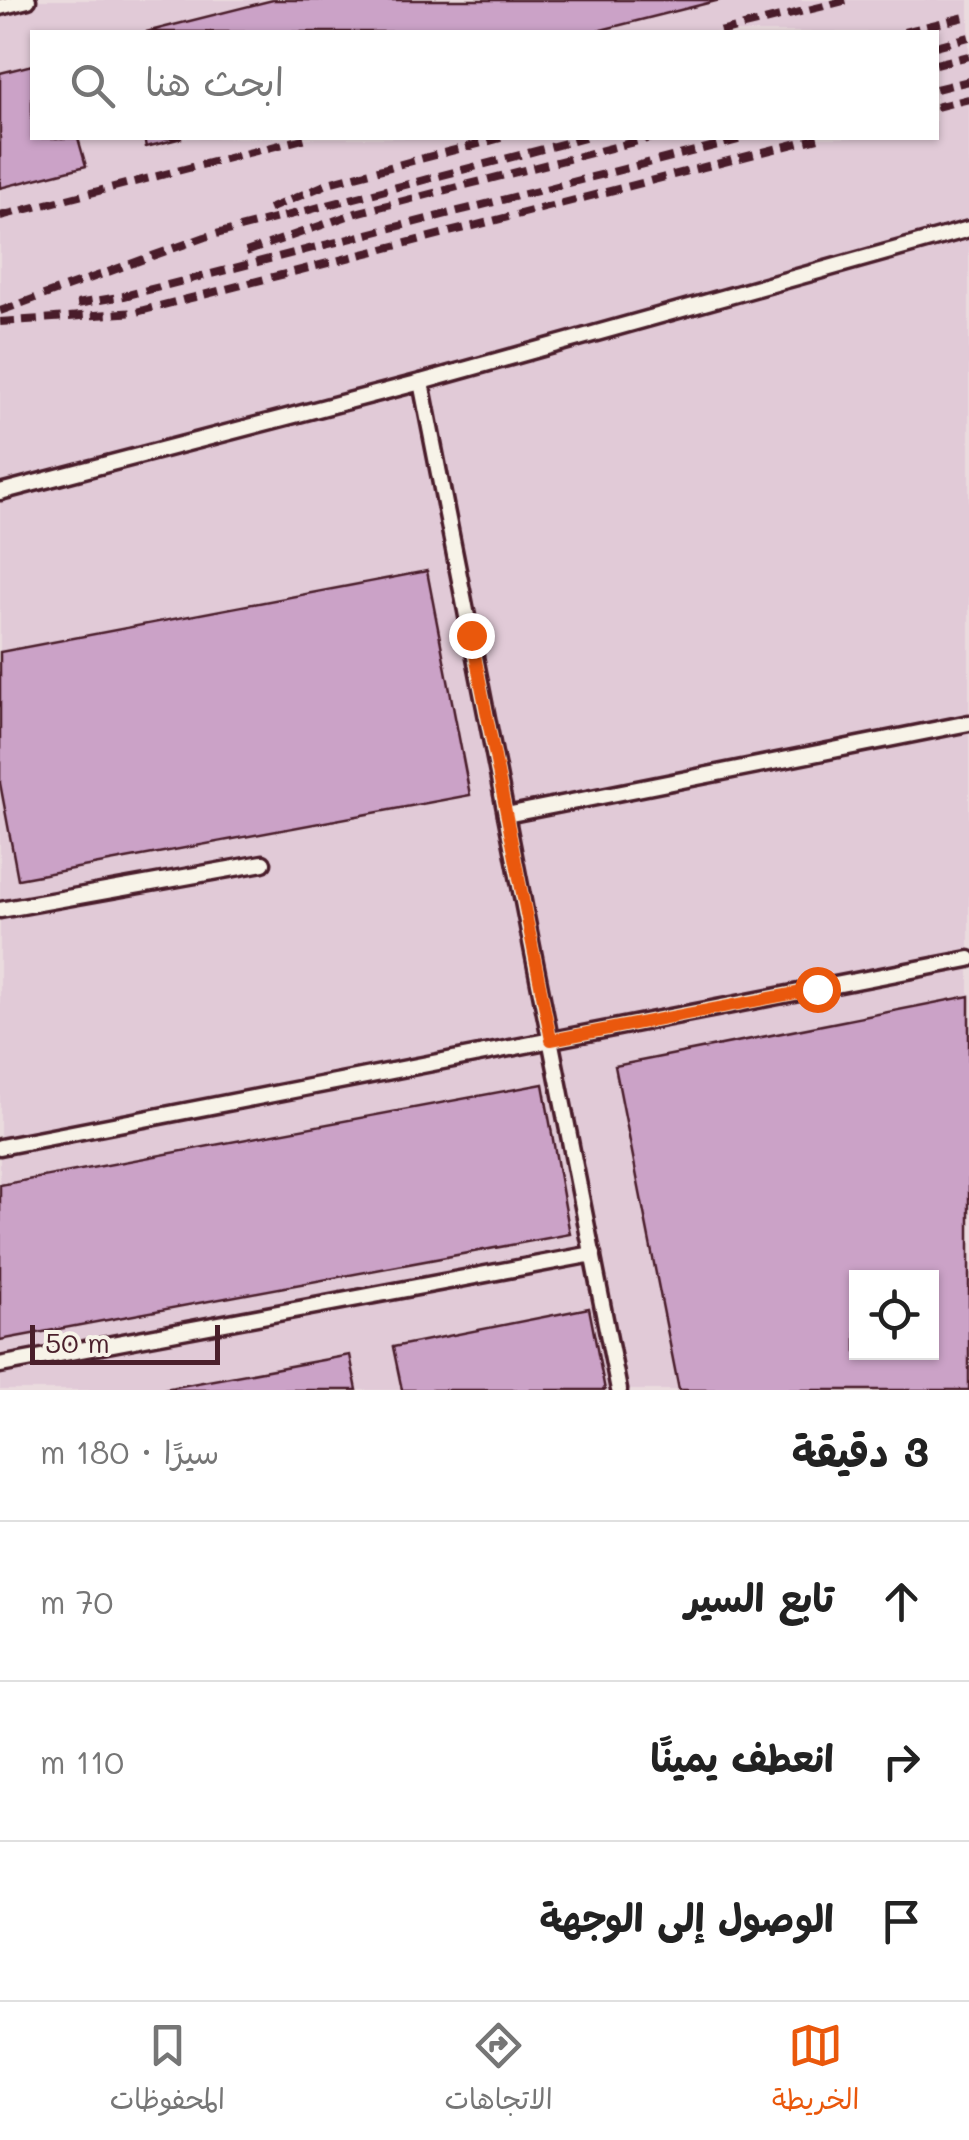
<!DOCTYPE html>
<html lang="ar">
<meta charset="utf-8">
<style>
:root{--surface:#fff;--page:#f2f2f2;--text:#222;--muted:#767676;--line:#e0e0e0;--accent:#ea580c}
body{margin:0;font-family:Mali,"Playpen Sans Arabic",sans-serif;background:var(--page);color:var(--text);direction:rtl}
.controls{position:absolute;right:30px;bottom:30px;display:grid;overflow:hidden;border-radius:0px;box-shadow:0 2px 8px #0004}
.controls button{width:90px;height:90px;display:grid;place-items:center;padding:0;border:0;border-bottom:2px solid var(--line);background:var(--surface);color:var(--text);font:50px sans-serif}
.scale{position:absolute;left:30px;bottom:25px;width:190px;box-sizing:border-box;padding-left:10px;border:5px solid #4a1f2b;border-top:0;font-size:28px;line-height:35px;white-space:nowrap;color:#4a1f2b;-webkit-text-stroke:8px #f7f3e8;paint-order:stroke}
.stop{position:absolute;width:30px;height:30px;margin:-22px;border:8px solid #ea580c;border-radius:50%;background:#fff}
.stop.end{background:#ea580c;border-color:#fff;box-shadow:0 2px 10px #0008}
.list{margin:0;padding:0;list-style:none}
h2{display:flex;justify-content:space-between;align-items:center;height:130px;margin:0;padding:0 40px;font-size:42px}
h2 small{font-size:32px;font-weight:400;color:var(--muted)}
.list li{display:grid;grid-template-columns:65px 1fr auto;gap:30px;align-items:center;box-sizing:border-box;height:160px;padding:0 40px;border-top:2px solid var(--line)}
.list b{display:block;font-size:38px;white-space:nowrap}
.list em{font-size:32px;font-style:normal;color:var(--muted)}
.icon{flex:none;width:55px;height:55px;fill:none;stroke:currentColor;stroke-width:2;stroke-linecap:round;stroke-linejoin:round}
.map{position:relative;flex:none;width:969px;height:1390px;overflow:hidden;direction:ltr}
.search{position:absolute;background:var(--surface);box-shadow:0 2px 8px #0004;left:30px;right:30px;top:30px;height:110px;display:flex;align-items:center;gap:25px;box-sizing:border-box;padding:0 35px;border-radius:0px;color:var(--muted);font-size:38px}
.sheet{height:610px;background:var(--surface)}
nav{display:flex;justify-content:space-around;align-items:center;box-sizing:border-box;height:140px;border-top:2px solid var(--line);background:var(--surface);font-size:28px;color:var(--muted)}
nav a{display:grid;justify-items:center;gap:5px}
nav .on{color:var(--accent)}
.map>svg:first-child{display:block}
.built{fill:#e1cad7;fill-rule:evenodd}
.building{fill:#cba2c7;stroke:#4a1f2b;stroke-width:2.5;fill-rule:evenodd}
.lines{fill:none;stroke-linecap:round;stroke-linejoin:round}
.lane-casing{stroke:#4a1f2b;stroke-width:21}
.lane{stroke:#f7f3e8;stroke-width:14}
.rail{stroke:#4a1f2b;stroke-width:8;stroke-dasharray:15 8;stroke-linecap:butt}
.route{stroke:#ea580c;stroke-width:12}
</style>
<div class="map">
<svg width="969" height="1390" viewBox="0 0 969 1390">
<rect width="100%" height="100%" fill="#eadbde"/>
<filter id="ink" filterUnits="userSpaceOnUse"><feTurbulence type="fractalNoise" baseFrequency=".01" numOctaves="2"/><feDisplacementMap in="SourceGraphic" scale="20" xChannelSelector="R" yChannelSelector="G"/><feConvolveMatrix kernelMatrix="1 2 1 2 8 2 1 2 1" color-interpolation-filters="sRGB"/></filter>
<g filter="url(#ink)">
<path class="built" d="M0 0H969V1390H0ZM32 32H936V138H32ZM856 1278H932V1352H856Z"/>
<g class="building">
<polygon points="273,0 720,0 593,32 146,32"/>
<polygon points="32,65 32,138 78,138 86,166 0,188 0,73"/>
<polygon points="144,138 182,138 146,147"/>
<polygon points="427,571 470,795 18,879 0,783 0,652"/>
<path d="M969 996V1390H679L615 1066ZM856 1278H932V1352H856Z"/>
<polygon points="543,1084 570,1234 0,1340 0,1185"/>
<polygon points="589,1308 605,1390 402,1390 393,1347"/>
<polygon points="350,1355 357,1390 159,1390"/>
</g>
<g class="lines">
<defs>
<g id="lane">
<polyline points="0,7 28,0"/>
<polyline points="421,382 619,1390"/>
<polyline points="0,492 421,382 969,229"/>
<polyline points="506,815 969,723"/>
<polyline points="0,910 263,863"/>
<polyline points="0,1147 969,959"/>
<polyline points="0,1365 593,1254"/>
</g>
</defs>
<use href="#lane" class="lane-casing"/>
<use href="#lane" class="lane"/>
<g class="rail">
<polyline points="720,32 848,0"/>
<polyline points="904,32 969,16"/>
<polyline points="936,46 969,37"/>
<polyline points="936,64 969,56"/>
<polyline points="936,89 969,81"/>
<polyline points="936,107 969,99"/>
<polyline points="269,209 332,182 501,138"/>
<polyline points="0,216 307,138"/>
<polyline points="246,252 356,213 650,138"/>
<polyline points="77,304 124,296 746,138"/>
<polyline points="0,311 205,237 585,138"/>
<polyline points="0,322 136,312 818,138"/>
</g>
</g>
</g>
<g class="lines" filter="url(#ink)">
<polyline class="route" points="471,635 551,1040 817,989"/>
</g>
</svg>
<div class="controls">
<button><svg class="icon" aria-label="locate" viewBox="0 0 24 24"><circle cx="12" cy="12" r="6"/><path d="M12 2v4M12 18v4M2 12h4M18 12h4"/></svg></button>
</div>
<div class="scale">50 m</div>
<div class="stop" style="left:817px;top:989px"></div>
<div class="stop end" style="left:471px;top:635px"></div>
<div class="search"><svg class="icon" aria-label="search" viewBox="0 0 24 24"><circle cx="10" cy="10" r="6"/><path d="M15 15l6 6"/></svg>ابحث هنا</div>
</div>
<section class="sheet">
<h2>3 دقيقة<small>سيرًا · 180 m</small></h2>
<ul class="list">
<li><svg class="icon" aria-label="ahead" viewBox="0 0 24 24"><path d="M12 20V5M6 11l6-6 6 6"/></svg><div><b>تابع السير</b></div><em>70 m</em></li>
<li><svg class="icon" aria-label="right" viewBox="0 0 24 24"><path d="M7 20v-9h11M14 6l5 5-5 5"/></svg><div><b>انعطف يمينًا</b></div><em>110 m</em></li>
<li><svg class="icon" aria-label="arrive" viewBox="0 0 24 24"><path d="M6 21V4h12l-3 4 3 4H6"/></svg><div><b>الوصول إلى الوجهة</b></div></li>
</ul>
</section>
<nav>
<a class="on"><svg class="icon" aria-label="map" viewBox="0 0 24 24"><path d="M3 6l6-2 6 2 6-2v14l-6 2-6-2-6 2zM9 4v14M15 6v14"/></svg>الخريطة</a>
<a><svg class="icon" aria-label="directions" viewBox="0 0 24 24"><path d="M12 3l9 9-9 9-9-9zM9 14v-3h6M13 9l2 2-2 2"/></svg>الاتجاهات</a>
<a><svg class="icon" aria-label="saved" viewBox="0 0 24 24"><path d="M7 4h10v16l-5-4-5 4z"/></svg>المحفوظات</a>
</nav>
